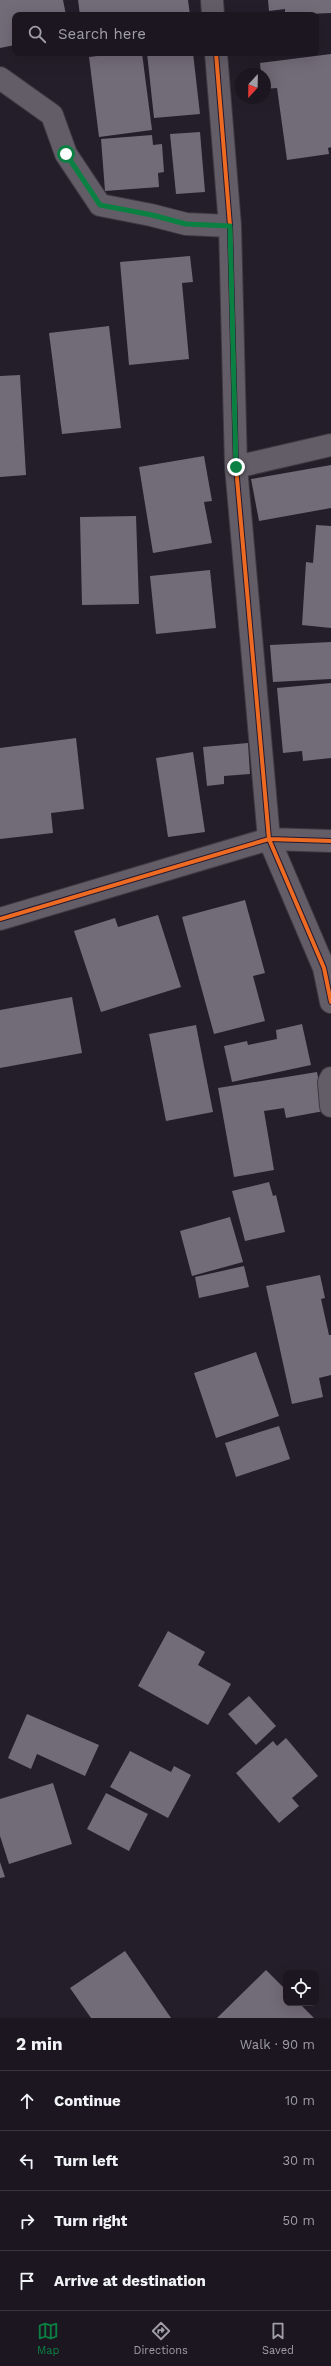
<!DOCTYPE html>
<meta charset="utf-8">
<style>
:root{--surface:#1b1620;--page:#28232d;--text:#f1f3f6;--muted:#a09fa5;--line:#39353e;--accent:#0b8043}
body{margin:0;font-family:"Work Sans",sans-serif;background:var(--page);color:var(--text)}
.controls{position:absolute;right:12px;bottom:12px;display:grid;overflow:hidden;border-radius:8px;box-shadow:0 4px 16px #0002}
.controls button{width:36px;height:36px;display:grid;place-items:center;padding:0;border:0;border-bottom:1px solid var(--line);background:var(--surface);color:var(--text);font:20px sans-serif}
.compass{position:absolute;left:235px;top:68px;width:36px;height:36px;border-radius:50%;background:var(--surface);box-shadow:0 4px 16px #0002;rotate:202deg}
.stop{position:absolute;width:12px;height:12px;margin:-9px;border:3px solid #0b8043;border-radius:50%;background:#fff}
.stop.end{background:#0b8043;border-color:#fff;box-shadow:0 1px 4px #0008}
.list{margin:0;padding:0;list-style:none}
h2{display:flex;justify-content:space-between;align-items:center;height:52px;margin:0;padding:0 16px;font-size:17px}
h2 small{font-size:13px;font-weight:400;color:var(--muted)}
.list li{display:grid;grid-template-columns:26px 1fr auto;gap:12px;align-items:center;box-sizing:border-box;height:60px;padding:0 16px;border-top:1px solid var(--line)}
.list b{display:block;font-size:15px;white-space:nowrap}
.list em{font-size:13px;font-style:normal;color:var(--muted)}
.icon{flex:none;width:22px;height:22px;fill:none;stroke:currentColor;stroke-width:2;stroke-linecap:round;stroke-linejoin:round}
.map{position:relative;flex:none;width:331px;height:2018px;overflow:hidden}
.search{position:absolute;background:var(--surface);box-shadow:0 4px 16px #0002;left:12px;right:12px;top:12px;height:44px;display:flex;align-items:center;gap:10px;box-sizing:border-box;padding:0 14px;border-radius:8px;color:var(--muted);font-size:15px}
.sheet{height:292px;background:var(--surface)}
nav{display:flex;justify-content:space-around;align-items:center;box-sizing:border-box;height:56px;border-top:1px solid var(--line);background:var(--surface);font-size:11px;color:var(--muted)}
nav a{display:grid;justify-items:center;gap:2px}
nav .on{color:var(--accent)}
.map>svg:first-child{display:block}
.building{fill:#726b78}
.lines{fill:none;stroke-linecap:round;stroke-linejoin:round}
.minor-casing{stroke:#3e3943;stroke-width:24}
.minor{stroke:#625d67;stroke-width:22}
.cycleway-casing{stroke:#25192f;stroke-width:6}
.cycleway{stroke:#ed6a23;stroke-width:4}
.route{stroke:#0b8043;stroke-width:5}
</style>
<div class="map">
<svg width="331" height="2018" viewBox="0 0 331 2018">
<rect width="100%" height="100%" fill="#241e2a"/>
<g class="building">
<polygon points="0,0 63,0 66,15 15,15 15,45 0,48"/>
<polygon points="78,0 188,0 190,15 80,15"/>
<polygon points="268,0 331,0 331,13 285,15 285,9 269,11"/>
<polygon points="123,53 142,53 152,130 99,137 89,57"/>
<polygon points="147,53 193,53 200,114 154,118"/>
<polygon points="331,54 331,147 328,148 329,154 287,160 277,88 265,89 265,74 261,74 260,63"/>
<polygon points="200,132 205,192 176,194 170,134"/>
<polygon points="152,135 153,145 162,144 164,172 158,173 159,187 105,191 101,139"/>
<polygon points="190,256 193,282 182,283 189,359 129,365 120,262"/>
<polygon points="109,326 121,428 62,434 49,333"/>
<polygon points="20,375 26,475 0,477 0,376"/>
<polygon points="204,456 212,501 204,502 212,543 153,553 139,467"/>
<polygon points="331,465 331,508 259,521 251,479"/>
<polygon points="136,516 139,604 82,605 80,517"/>
<polygon points="316,525 331,526 331,628 302,625 306,562 313,563"/>
<polygon points="210,570 216,628 156,634 150,576"/>
<polygon points="331,642 331,679 273,682 270,645"/>
<polygon points="331,683 331,758 303,761 302,751 283,753 277,688"/>
<polygon points="76,738 84,809 51,813 53,833 0,839 0,748"/>
<polygon points="248,743 250,774 224,776 224,784 207,786 203,747"/>
<polygon points="193,752 205,832 168,837 156,758"/>
<polygon points="245,900 265,973 253,976 265,1021 214,1034 182,917"/>
<polygon points="158,915 181,987 101,1012 74,931 115,918 118,927"/>
<polygon points="72,997 82,1053 0,1068 0,1010"/>
<polygon points="302,1024 311,1065 232,1082 224,1046 247,1041 248,1045 277,1039 276,1030"/>
<polygon points="196,1025 213,1112 166,1121 149,1034"/>
<polygon points="317,1072 324,1111 286,1118 284,1108 264,1111 274,1170 234,1177 218,1088"/>
<polygon points="269,1182 273,1196 276,1195 285,1232 245,1241 232,1191"/>
<polygon points="230,1217 243,1262 192,1276 180,1231"/>
<polygon points="244,1266 249,1287 199,1298 195,1277"/>
<polygon points="320,1275 325,1298 321,1299 329,1335 331,1335 331,1375 319,1378 323,1397 292,1404 266,1286"/>
<polygon points="256,1352 279,1416 216,1438 194,1373"/>
<polygon points="279,1426 290,1459 236,1477 225,1443"/>
<polygon points="168,1631 205,1652 198,1665 231,1684 208,1725 138,1686"/>
<polygon points="249,1696 276,1726 256,1745 228,1714"/>
<polygon points="27,1714 99,1745 85,1776 37,1754 31,1769 8,1758"/>
<polygon points="286,1738 318,1776 292,1798 299,1806 279,1823 236,1773 273,1741 277,1746"/>
<polygon points="130,1751 171,1772 174,1766 191,1775 168,1818 110,1787"/>
<polygon points="53,1783 72,1844 9,1864 0,1836 0,1799"/>
<polygon points="106,1793 148,1814 129,1851 87,1829"/>
<polygon points="0,1862 5,1877 0,1878"/>
<polygon points="125,1951 171,2018 91,2018 70,1988"/>
<polygon points="266,1970 286,1990 286,2003 299,2003 314,2018 217,2018"/>
</g>
<g class="lines">
<defs>
<g id="minor">
<polyline points="212,0 213,15"/>
<polyline points="216,53 230,226 236,467 269,839 331,841"/>
<polyline points="0,78 52,115 66,154 100,205 151,215 186,224 230,226"/>
<polyline points="236,467 331,445"/>
<polyline points="0,919 269,839 324,968 331,1002"/>
<polyline points="331,1078 329,1082 331,1106"/>
</g>
</defs>
<use href="#minor" class="minor-casing"/>
<use href="#minor" class="minor"/>
<defs>
<g id="cycleway">
<polyline points="216,53 230,226 236,467 269,839 331,841"/>
<polyline points="0,919 269,839 324,968 331,1002"/>
</g>
</defs>
<use href="#cycleway" class="cycleway-casing"/>
<use href="#cycleway" class="cycleway"/>
</g>
<g class="lines">
<polyline class="route" points="66,154 100,205 152,215 186,224 230,226 236,467"/>
</g>
</svg>
<div class="controls">
<button><svg class="icon" aria-label="locate" viewBox="0 0 24 24"><circle cx="12" cy="12" r="6"/><path d="M12 2v4M12 18v4M2 12h4M18 12h4"/></svg></button>
</div>
<svg class="compass" viewBox="-18 -18 36 36"><path d="M0-13l5 13h-10z" fill="#e53935"/><path d="M0 13l5-13h-10z" fill="#a09fa5"/></svg>
<div class="stop" style="left:66px;top:154px"></div>
<div class="stop end" style="left:236px;top:467px"></div>
<div class="search"><svg class="icon" aria-label="search" viewBox="0 0 24 24"><circle cx="10" cy="10" r="6"/><path d="M15 15l6 6"/></svg>Search here</div>
</div>
<section class="sheet">
<h2>2 min<small>Walk · 90 m</small></h2>
<ul class="list">
<li><svg class="icon" aria-label="ahead" viewBox="0 0 24 24"><path d="M12 20V5M6 11l6-6 6 6"/></svg><div><b>Continue</b></div><em>10 m</em></li>
<li><svg class="icon" aria-label="left" viewBox="0 0 24 24"><path d="M17 20v-9H6M10 6l-5 5 5 5"/></svg><div><b>Turn left</b></div><em>30 m</em></li>
<li><svg class="icon" aria-label="right" viewBox="0 0 24 24"><path d="M7 20v-9h11M14 6l5 5-5 5"/></svg><div><b>Turn right</b></div><em>50 m</em></li>
<li><svg class="icon" aria-label="arrive" viewBox="0 0 24 24"><path d="M6 21V4h12l-3 4 3 4H6"/></svg><div><b>Arrive at destination</b></div></li>
</ul>
</section>
<nav>
<a class="on"><svg class="icon" aria-label="map" viewBox="0 0 24 24"><path d="M3 6l6-2 6 2 6-2v14l-6 2-6-2-6 2zM9 4v14M15 6v14"/></svg>Map</a>
<a><svg class="icon" aria-label="directions" viewBox="0 0 24 24"><path d="M12 3l9 9-9 9-9-9zM9 14v-3h6M13 9l2 2-2 2"/></svg>Directions</a>
<a><svg class="icon" aria-label="saved" viewBox="0 0 24 24"><path d="M7 4h10v16l-5-4-5 4z"/></svg>Saved</a>
</nav>
